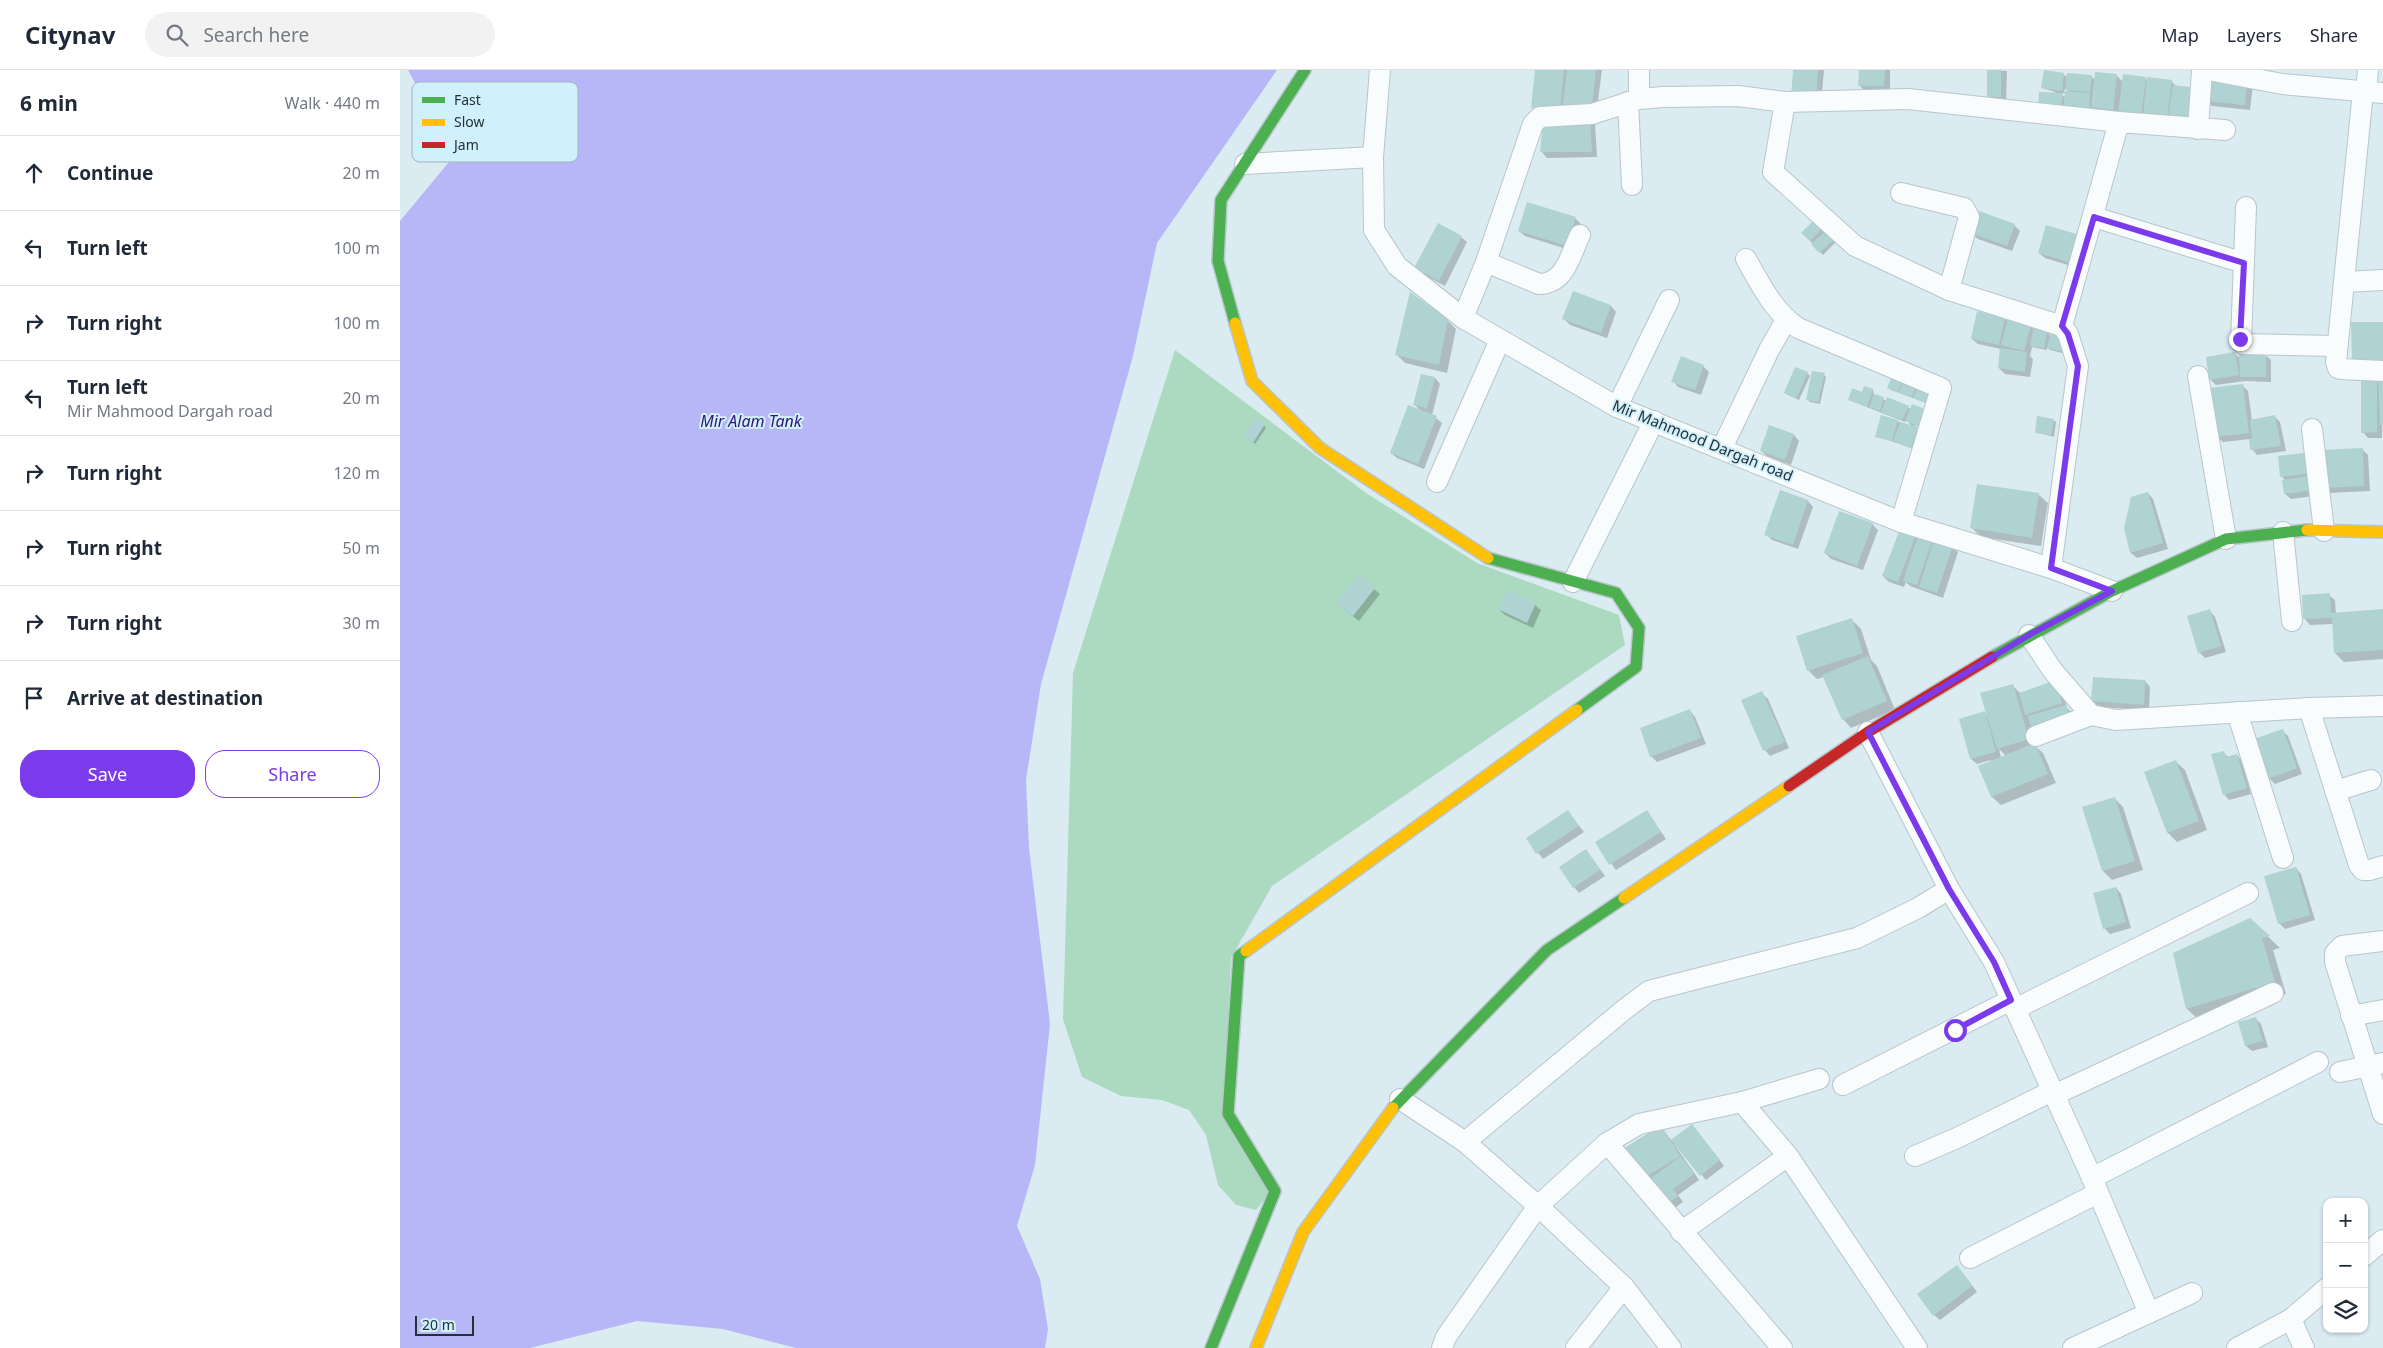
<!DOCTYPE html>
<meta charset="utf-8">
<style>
:root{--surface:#fff;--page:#f2f2f3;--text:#1f2937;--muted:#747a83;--line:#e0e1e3;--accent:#7c3aed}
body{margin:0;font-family:"Noto Sans",sans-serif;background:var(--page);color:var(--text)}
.controls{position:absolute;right:15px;bottom:15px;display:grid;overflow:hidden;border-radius:10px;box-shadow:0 1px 4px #0004}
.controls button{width:45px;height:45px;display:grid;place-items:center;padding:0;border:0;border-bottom:1px solid var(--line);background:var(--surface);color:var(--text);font:25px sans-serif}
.scale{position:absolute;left:15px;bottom:12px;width:59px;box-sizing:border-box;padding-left:5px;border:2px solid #243135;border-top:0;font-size:14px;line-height:18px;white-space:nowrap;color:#243135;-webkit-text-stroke:4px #d0f0fb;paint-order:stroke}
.stop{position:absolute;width:15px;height:15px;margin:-11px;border:4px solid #7c3aed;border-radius:50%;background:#fff}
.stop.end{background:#7c3aed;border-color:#fff;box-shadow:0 1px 5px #0008}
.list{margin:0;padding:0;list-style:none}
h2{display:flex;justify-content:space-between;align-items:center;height:65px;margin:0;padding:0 20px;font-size:21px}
h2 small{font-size:16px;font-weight:400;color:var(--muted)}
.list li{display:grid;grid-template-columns:32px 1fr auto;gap:15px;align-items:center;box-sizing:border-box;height:75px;padding:0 20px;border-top:1px solid var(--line)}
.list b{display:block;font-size:19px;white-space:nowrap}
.list p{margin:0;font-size:16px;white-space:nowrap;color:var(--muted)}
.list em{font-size:16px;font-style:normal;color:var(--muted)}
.actions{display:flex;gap:10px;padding:15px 20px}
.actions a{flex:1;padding:11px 0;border:1px solid var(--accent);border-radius:20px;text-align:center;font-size:18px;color:var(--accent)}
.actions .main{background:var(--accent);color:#fff}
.icon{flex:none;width:28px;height:28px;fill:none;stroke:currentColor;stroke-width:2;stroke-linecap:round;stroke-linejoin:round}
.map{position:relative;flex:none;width:1983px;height:1278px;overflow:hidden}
header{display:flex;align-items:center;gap:30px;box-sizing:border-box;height:70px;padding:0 25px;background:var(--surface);border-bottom:1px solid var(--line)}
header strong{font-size:24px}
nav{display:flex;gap:28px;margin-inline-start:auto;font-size:18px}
.search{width:350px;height:45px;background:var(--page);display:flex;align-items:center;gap:12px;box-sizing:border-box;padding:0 18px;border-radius:28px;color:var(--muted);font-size:19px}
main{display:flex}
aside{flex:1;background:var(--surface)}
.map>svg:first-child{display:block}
.green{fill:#acdac1}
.water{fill:#b7b7f7}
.shadow{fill:#0003;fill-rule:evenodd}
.building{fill:#afd2d2}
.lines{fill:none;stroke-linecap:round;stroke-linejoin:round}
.street-casing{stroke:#b8c6ca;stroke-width:22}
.fast-casing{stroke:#b8c6ca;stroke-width:14}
.slow-casing{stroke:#b8c6ca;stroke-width:14}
.jam-casing{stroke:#b8c6ca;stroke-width:14}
.street{stroke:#f9fcfd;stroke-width:20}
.fast{stroke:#4caf50;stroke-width:11}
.slow{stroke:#ffc107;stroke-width:11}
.jam{stroke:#c62828;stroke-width:11}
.route{stroke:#7c3aed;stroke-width:6}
.labels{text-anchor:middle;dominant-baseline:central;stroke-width:4;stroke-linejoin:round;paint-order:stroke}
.street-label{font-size:15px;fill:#243135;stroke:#d0f0fb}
.water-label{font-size:16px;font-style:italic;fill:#311378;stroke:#d0f0fb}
.key{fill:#d0f0fb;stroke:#9cb7c0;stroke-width:1}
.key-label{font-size:14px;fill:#243135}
</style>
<header>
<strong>Citynav</strong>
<div class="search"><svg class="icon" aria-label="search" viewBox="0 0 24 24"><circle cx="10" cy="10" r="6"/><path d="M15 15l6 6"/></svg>Search here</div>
<nav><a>Map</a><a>Layers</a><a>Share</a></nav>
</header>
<main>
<aside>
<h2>6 min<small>Walk · 440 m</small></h2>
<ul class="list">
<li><svg class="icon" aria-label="ahead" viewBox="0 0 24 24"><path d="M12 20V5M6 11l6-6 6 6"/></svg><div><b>Continue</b></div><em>20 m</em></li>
<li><svg class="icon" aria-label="left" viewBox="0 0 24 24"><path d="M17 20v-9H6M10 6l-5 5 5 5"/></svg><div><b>Turn left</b></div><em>100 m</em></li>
<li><svg class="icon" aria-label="right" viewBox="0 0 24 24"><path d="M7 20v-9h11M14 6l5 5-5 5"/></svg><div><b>Turn right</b></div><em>100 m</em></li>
<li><svg class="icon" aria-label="left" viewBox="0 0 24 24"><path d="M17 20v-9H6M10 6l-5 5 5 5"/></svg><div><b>Turn left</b><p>Mir Mahmood Dargah road</p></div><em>20 m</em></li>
<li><svg class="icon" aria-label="right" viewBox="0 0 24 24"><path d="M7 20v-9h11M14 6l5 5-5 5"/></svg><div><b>Turn right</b></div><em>120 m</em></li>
<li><svg class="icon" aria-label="right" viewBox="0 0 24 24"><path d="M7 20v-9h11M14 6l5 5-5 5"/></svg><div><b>Turn right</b></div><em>50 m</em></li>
<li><svg class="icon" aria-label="right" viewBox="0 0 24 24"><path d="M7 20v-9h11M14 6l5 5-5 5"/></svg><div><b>Turn right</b></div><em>30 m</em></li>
<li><svg class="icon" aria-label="arrive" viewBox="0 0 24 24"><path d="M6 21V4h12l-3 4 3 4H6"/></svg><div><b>Arrive at destination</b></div></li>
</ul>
<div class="actions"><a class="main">Save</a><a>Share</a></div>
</aside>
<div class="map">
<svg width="1983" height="1278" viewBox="0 0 1983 1278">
<rect width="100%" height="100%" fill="#daebf1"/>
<polygon class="green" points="775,280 966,423 1077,493 1219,545 1225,575 872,816 831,888 823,1045 871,1121 856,1140 836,1135 818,1115 806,1065 789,1040 762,1030 721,1026 682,1007 663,949 673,603"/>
<polygon class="water" points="8,0 877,0 757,173 733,286 641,614 626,710 629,778 650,954 635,1095 617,1156 640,1209 648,1259 645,1278 396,1278 323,1259 237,1251 130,1278 0,1278 0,151 54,86"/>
<g class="shadow">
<polygon points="1136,0 1202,0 1195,53 1197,87 1147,88 1142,82 1144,54 1133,38"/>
<polygon points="1394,0 1424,0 1421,35"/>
<polygon points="1460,0 1490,0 1490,22 1465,21 1460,16"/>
<polygon points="1588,0 1607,1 1606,32 1594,32 1588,26"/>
<path d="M1645 2 1664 5 1668 8 1691 6 1695 10 1717 6 1723 12 1745 8 1748 11H1771L1776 16V52L1698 42 1695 39 1694 48 1664 39 1655 22 1642 18ZM1665 18 1670 23 1664 22ZM1660 23H1666V28L1663 26Z"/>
<polygon points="1853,15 1850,40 1812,36 1806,30"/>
<polygon points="1175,148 1181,154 1173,181 1125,166 1119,161"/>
<polygon points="1417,149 1437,171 1423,185 1403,163"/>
<polygon points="1614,155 1620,161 1612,181 1578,169 1572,163"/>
<polygon points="1646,157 1681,199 1645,188 1639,183"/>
<polygon points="1061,167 1067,172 1045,216 1022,204 1016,198"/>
<polygon points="1211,236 1216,242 1207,268 1170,255 1164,249"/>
<polygon points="1605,249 1609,252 1631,256 1634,260 1650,260 1649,265 1666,269 1666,284 1650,280 1647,277 1647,280 1632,277 1630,286 1633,289 1630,307 1605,304 1599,298 1601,279 1578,274 1572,269"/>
<polygon points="1047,250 1056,259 1047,303 1005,293 996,284"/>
<polygon points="1835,284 1841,289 1865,285 1871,290 1871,312 1845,311 1816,315 1810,309"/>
<polygon points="1303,296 1309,302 1301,325 1278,317 1273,311"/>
<polygon points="1407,303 1410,306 1399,330 1388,325 1385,323"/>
<polygon points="1424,305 1426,307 1420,334 1410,332 1407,329"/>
<polygon points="1983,305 1982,368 1968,368 1963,362 1962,308"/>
<polygon points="1493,307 1515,316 1529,334 1491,320 1489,318"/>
<polygon points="1035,308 1040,314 1032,345 1042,353 1024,399 997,388 991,383 1021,341 1014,334"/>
<polygon points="1842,315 1848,321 1852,351 1875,347 1880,352 1886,381 1857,385 1852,379 1850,369 1823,372 1817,367"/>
<polygon points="1465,317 1473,320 1474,325 1487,331 1508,337 1511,340 1524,340 1521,357 1514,355 1520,361 1514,379 1476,366 1497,351 1513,357 1506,350 1505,352 1449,330 1463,323"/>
<polygon points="1653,350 1656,352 1654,367 1636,362"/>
<polygon points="864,355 866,358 855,374 846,368"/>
<polygon points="1394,365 1399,371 1391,395 1367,386 1361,381"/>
<polygon points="1962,379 1968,385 1970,421 1929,423 1924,418"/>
<polygon points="1912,383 1922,425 1891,429 1885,424 1885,410 1881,406"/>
<polygon points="1748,423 1753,429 1768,479 1737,488 1731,483"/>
<polygon points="1639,425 1648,433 1641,476 1581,467 1572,458"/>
<polygon points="1408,431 1413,437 1398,479 1372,470 1366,464"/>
<polygon points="1472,454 1478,460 1463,500 1431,489 1425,483"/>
<polygon points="1520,465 1552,476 1558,482 1543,528 1510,516 1506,512 1504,517 1489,512 1483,506 1515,466 1518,470"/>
<polygon points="959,507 980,524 959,551 944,539"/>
<polygon points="1929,525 1935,530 1936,544 1983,541 1983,589 1944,592 1935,583 1933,554 1910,555 1905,549"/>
<polygon points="1135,535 1141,540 1133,558 1105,545 1099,539"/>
<polygon points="1810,541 1815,547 1826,582 1805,588 1799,582"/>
<polygon points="1452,550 1461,559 1471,590 1477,596 1495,640 1451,658 1443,649 1424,607 1417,609 1408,600"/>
<polygon points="1745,611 1750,617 1749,640 1698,637 1693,631"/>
<path d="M1612 615 1620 623 1661 617 1667 638 1671 642 1631 658 1636 677 1643 683 1656 713 1601 735 1592 727 1591 690 1577 694 1571 689 1584 643 1589 647ZM1599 679 1606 686 1601 688Z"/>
<polygon points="1362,623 1368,629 1389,678 1370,686 1365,680 1343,631"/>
<polygon points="1290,641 1295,647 1306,674 1257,692 1251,686"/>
<polygon points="1883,661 1888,666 1902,704 1875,714 1869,708"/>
<polygon points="1823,682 1828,687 1837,685 1842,691 1851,724 1829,730 1824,724"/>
<polygon points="1776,692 1785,700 1807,760 1777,772 1768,763 1746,703"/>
<polygon points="1714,728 1723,737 1743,800 1712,810 1703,801 1684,737"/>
<polygon points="1247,741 1266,769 1216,800 1196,773"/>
<polygon points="1168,742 1184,762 1143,789 1127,769"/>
<polygon points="1186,780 1205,806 1179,823 1174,817"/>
<polygon points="1896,798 1901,804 1915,850 1885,859 1879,853"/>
<polygon points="1716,818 1721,824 1731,858 1710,864 1705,859 1694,824"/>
<polygon points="1849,849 1880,878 1873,880 1886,924 1799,950 1787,939"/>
<polygon points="1855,948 1861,954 1868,977 1852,981 1846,976"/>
<polygon points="1261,1057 1272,1071 1297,1061 1324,1096 1306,1110 1275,1073 1274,1074 1299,1110 1278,1125 1283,1132 1269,1142 1243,1108"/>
<polygon points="1562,1202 1577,1222 1540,1250 1534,1245"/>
</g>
<g class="building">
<polygon points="1135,0 1164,0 1160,41 1131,38"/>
<polygon points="1167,0 1196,0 1191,43 1162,40"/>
<polygon points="1393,0 1418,0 1416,30 1391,28"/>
<polygon points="1459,0 1485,0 1484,16 1458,16"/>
<rect x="1587" y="0" width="14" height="27"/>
<polygon points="1644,0 1664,3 1662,21 1641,18"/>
<polygon points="1695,2 1717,4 1713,40 1691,37"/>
<polygon points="1667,3 1692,5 1690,22 1665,20"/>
<polygon points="1723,4 1746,7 1741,46 1718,43"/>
<polygon points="1807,4 1848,8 1845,35 1805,31"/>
<polygon points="1747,7 1772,10 1767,48 1743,45"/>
<polygon points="1773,15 1798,18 1793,51 1768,47"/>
<polygon points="1665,21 1690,23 1689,43 1663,41"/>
<polygon points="1639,22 1663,23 1661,41 1638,40"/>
<polygon points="1190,46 1192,82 1140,82 1143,53"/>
<polygon points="1127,132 1176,147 1167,176 1118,161"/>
<polygon points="1579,141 1615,154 1607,176 1570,163"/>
<polygon points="1417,147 1426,155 1410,171 1401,163"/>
<polygon points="1038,153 1062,166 1039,211 1014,198"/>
<polygon points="1646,155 1683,166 1675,194 1638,183"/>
<polygon points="1428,159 1436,168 1419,183 1411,174"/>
<polygon points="1173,221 1211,235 1201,263 1162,249"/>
<polygon points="1010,222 1048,249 1039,295 995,285"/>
<polygon points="1577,241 1605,248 1599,275 1571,269"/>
<polygon points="1608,249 1631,255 1624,281 1601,275"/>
<polygon points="1951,252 1983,252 1983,295 1952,295"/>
<polygon points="1634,254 1648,256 1644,278 1630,276"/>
<polygon points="1650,264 1667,267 1664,282 1647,278"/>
<polygon points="1600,278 1627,282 1625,302 1598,298"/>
<polygon points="1835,282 1839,305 1809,310 1806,287"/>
<polygon points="1866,283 1866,307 1840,307 1839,284"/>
<polygon points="1281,286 1304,295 1295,320 1271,312"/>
<polygon points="1395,297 1408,302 1396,329 1384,323"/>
<polygon points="1412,301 1425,303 1418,332 1406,330"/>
<polygon points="1978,303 1983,303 1983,355 1980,355"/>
<polygon points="1021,304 1035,307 1027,338 1013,335"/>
<polygon points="1492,306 1503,310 1498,322 1487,318"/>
<polygon points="1961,307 1977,307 1977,362 1961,363"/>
<polygon points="1504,310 1516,315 1512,327 1499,323"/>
<polygon points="1518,314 1531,319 1526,333 1513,328"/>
<polygon points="1843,314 1849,363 1816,367 1809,318"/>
<polygon points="1464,316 1473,319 1467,337 1448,330 1452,318 1462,322"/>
<polygon points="1474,324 1484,327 1480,341 1469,337"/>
<polygon points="1487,327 1509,336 1502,350 1481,342"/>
<polygon points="1512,334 1525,339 1518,356 1505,351"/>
<polygon points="1008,335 1037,346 1018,394 990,383"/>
<polygon points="1481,345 1498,350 1492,371 1475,367"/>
<polygon points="1875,345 1881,376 1850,380 1849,369 1852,368 1850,350"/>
<polygon points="1637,346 1654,349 1651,365 1635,363"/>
<polygon points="855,348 865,354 853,373 842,366"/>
<polygon points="1500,352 1518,357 1511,378 1493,371"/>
<polygon points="1369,355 1394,364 1385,390 1360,381"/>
<polygon points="1963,378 1964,416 1922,418 1920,380"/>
<polygon points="1912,382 1915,403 1880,407 1878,386"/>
<polygon points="1915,405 1917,420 1884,424 1882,410"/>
<polygon points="1577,414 1639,423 1632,468 1570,458"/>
<polygon points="1380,420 1408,430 1393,475 1364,465"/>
<polygon points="1748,422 1763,473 1730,483 1724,458 1731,427"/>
<polygon points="1439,441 1473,453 1457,496 1424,483"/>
<polygon points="1500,459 1516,465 1498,512 1482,506"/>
<polygon points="1519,463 1533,468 1517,515 1503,511"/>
<polygon points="1534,469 1553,475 1537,523 1519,517"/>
<polygon points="959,505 975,518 953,546 936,533"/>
<polygon points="1107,520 1136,533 1127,553 1098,539"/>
<polygon points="1930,523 1931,543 1983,539 1983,580 1934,583 1932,548 1903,549 1902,525"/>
<polygon points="1810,539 1821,576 1798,583 1787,546"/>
<polygon points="1452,548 1463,583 1407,601 1396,566"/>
<polygon points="1468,586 1487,631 1442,650 1422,605"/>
<polygon points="1693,607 1745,610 1744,635 1691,631"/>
<polygon points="1656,610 1662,633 1625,645 1619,623"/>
<polygon points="1613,614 1629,669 1597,679 1580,623"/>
<polygon points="1362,621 1385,672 1363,681 1341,630"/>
<polygon points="1666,635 1670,651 1632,661 1628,646"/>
<polygon points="1290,639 1301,668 1250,687 1240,658"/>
<polygon points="1585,641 1596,682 1570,689 1559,649"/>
<polygon points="1883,659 1897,698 1868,709 1854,669"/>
<polygon points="1635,673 1648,704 1591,727 1578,696"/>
<polygon points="1824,681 1826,687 1837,684 1847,718 1823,725 1811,684"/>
<polygon points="1776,690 1799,751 1767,763 1744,702"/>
<polygon points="1715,727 1735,791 1702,801 1682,737"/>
<polygon points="1168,740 1179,756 1136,784 1126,768"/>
<polygon points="1247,740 1261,762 1209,795 1195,772"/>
<polygon points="1186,779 1200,800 1173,818 1159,797"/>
<polygon points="1896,797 1910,845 1878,854 1864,806"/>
<polygon points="1716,817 1726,852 1703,859 1693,823"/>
<polygon points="1850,848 1870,866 1862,868 1875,912 1786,939 1773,883"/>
<polygon points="1856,947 1863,971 1845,976 1838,952"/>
<polygon points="1292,1054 1320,1090 1300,1106 1271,1070"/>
<polygon points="1261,1055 1280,1086 1242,1109 1223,1079"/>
<polygon points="1281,1086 1294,1104 1273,1119 1278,1126 1262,1138 1244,1113"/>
<polygon points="1557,1195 1572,1216 1533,1246 1517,1224"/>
</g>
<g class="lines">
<defs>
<g id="street">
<polyline points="980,0 973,87 974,160 997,196 1063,248 1217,337 1501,452 1651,498 1712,521"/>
<polyline points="1808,0 1882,14 1983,23"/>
<polyline points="1963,21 1936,292 1938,298 1941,299 1983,301"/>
<polyline points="1966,21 1968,0"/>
<polyline points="1239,29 1239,0"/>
<polyline points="1228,32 1232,115"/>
<polyline points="1385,32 1373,102 1455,176 1549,220 1662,256"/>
<polyline points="1798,59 1802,0"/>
<polyline points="845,94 973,87"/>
<polyline points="1501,123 1564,138 1569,147 1549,220"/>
<polyline points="1846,137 1841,272 1843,274 1937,276"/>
<polyline points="1694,147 1844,193"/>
<path d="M1346 189C1361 215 1373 241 1398 258L1541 318 1501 452"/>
<path d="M1086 192 1139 214C1165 214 1170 186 1180 165"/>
<polyline points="1945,212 1983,210"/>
<polyline points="1063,248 1086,192 1133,54 1140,47 1192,44 1239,29 1263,27 1338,26 1385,32 1508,29 1719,52 1825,60"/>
<polyline points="1798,306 1826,469"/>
<polyline points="1217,337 1269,230"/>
<polyline points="1912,359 1924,461"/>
<polyline points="1322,378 1369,280 1386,250"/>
<polyline points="1037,412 1100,270"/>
<polyline points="1883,462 1892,551"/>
<polyline points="1651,498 1678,296 1668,264 1662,256 1719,52"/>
<polyline points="1173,512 1254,351"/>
<polyline points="1629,565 1653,601 1691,645 1716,650 1909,638 1983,636"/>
<polyline points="1909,638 1959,795 1963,800 1970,800 1983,796"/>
<polyline points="1837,642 1883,788"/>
<polyline points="1468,662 1549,819 1594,892 1692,1108 1918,992"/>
<polyline points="1636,666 1691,645"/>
<polyline points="1935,721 1971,710"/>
<polyline points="1983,871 1942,876 1935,883 1935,892 1983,1044"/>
<polyline points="1615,939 1848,823"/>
<polyline points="1951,946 1983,940"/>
<polyline points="1940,1002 1983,993"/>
<polyline points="1443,1015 1611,930"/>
<polyline points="1654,1025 1873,923"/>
<polyline points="1000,1029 1065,1072 1138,1136 1224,1217 1271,1278"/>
<polyline points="1342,1032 1388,1086 1517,1278"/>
<polyline points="1065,1072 1225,939 1249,921 1457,868 1518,838 1549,819"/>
<polyline points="1207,1073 1382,1278"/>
<polyline points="1515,1086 1557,1068 1652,1021"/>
<polyline points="1692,1108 1749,1243"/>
<polyline points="1281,1162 1388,1086"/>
<polyline points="1964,1186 1983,1170"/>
<polyline points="1570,1188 1698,1123"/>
<polyline points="1891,1249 1904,1278"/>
<polyline points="1042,1278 1046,1267 1138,1136 1207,1073 1239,1054 1342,1032 1419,1009"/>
<polyline points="1176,1278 1224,1217"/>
<polyline points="1673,1278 1792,1223"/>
<polyline points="1837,1278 1891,1249 1927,1218"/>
</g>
<g id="fast">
<polyline points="835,253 818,191 821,130 905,0"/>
<polyline points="1088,488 1216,523 1239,558 1236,597 1177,640"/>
<polyline points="1592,587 1712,521 1826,469 1907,460"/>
<polyline points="993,1038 1147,880 1224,828"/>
<polyline points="811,1278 875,1121 828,1044 839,886 846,881"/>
</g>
<g id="slow">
<polyline points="835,253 852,311 920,378 1088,488"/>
<polyline points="1907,460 1983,462"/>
<polyline points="1224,828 1389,716"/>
<polyline points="846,881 1177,640"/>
<polyline points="856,1278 903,1162 993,1038"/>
</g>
<polyline id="jam" points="1389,716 1468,662 1592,587"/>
</defs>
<use href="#street" class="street-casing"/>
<use href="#fast" class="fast-casing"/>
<use href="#slow" class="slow-casing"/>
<use href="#jam" class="jam-casing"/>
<use href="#street" class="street"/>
<use href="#fast" class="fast"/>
<use href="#slow" class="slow"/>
<use href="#jam" class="jam"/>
</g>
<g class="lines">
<polyline class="route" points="1555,960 1611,930 1594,892 1549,819 1468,662 1629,565 1712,521 1651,498 1678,296 1668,264 1662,256 1694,147 1844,193 1840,269"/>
</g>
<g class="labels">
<g class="street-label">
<text transform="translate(1303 370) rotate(22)">Mir Mahmood Dargah road</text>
</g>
<g class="water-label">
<text x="351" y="351">Mir Alam Tank</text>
</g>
</g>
<rect x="12" y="12" width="166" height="80" rx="8" class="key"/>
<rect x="22" y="27" width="23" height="6" fill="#4caf50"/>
<rect x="22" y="49" width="23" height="7" fill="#ffc107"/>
<rect x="22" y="72" width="23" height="6" fill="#c62828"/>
<g class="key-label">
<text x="54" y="35">Fast</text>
<text x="54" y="57">Slow</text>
<text x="54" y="80">Jam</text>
</g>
</svg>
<div class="controls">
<button>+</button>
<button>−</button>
<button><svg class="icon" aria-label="layers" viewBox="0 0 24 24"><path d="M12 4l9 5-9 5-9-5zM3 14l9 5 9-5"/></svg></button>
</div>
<div class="scale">20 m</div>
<div class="stop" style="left:1555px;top:960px"></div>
<div class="stop end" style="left:1840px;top:269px"></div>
</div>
</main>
